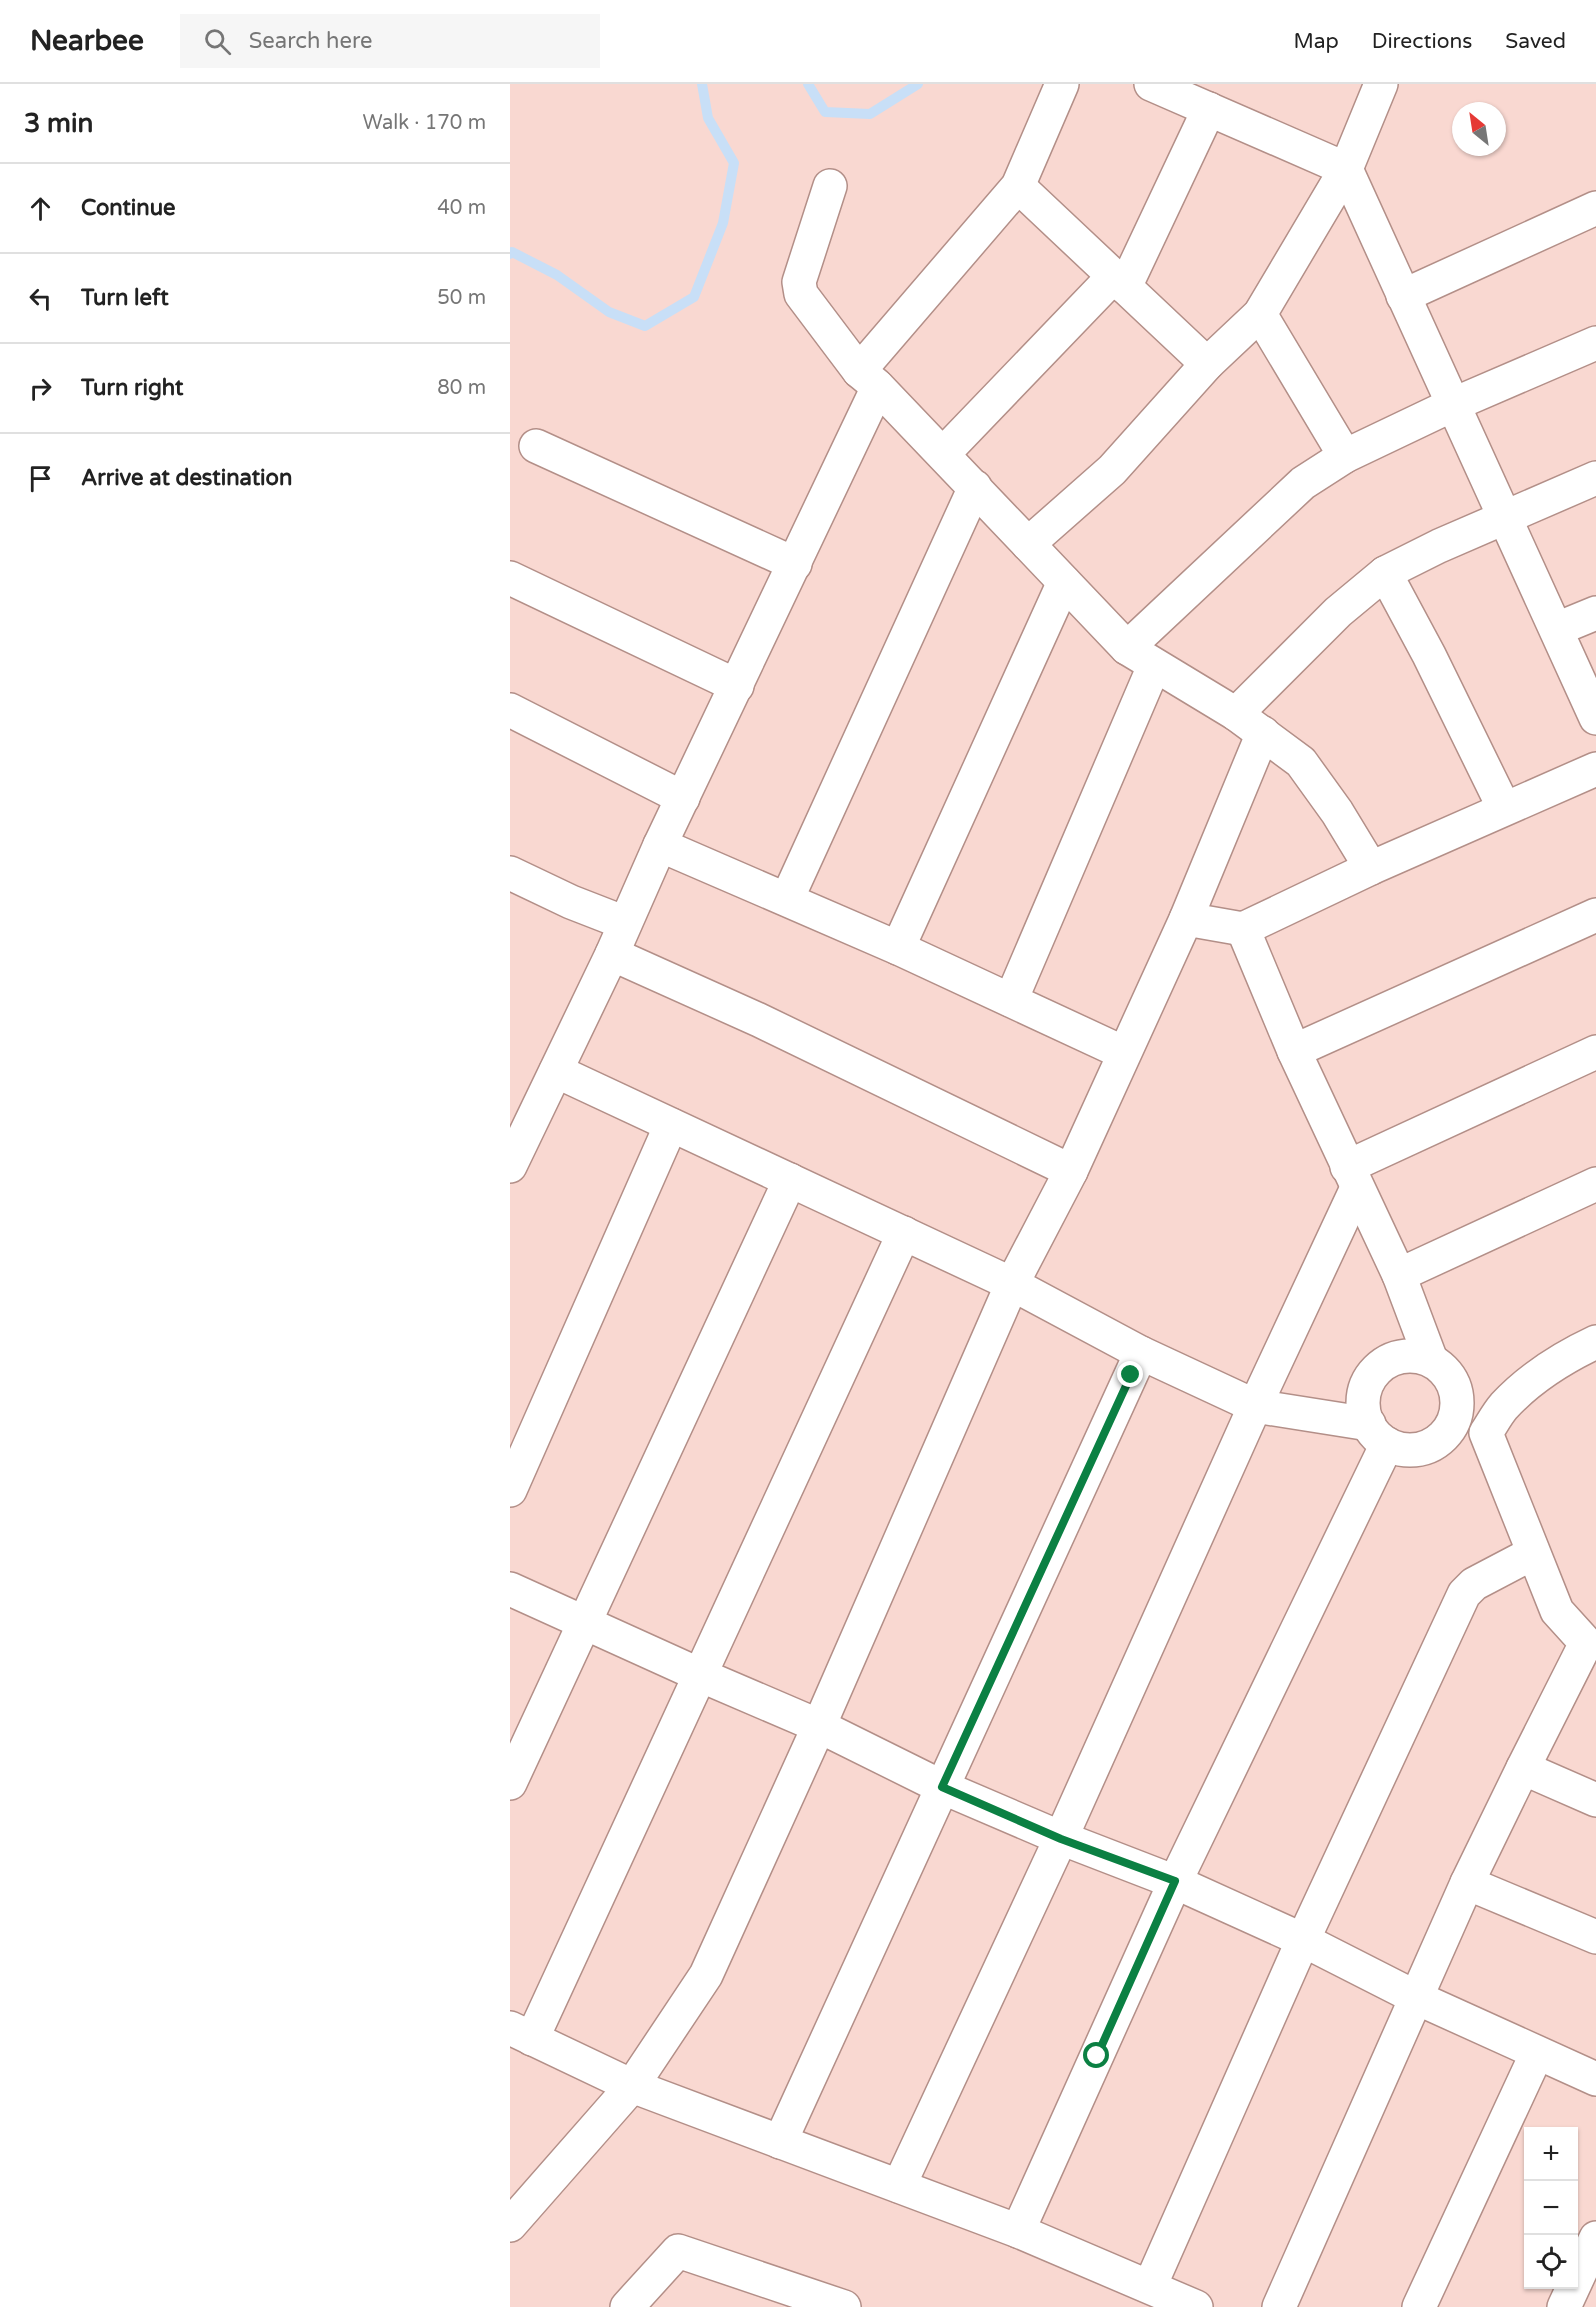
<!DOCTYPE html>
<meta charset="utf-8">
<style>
:root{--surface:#fff;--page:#f6f6f6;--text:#222;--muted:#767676;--line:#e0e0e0}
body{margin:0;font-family:"Varela Round",sans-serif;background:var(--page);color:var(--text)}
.controls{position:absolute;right:18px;bottom:18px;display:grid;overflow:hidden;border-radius:0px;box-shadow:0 2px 4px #0004}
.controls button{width:54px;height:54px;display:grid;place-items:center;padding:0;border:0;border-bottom:2px solid var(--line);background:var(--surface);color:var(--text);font:30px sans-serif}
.compass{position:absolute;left:942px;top:18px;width:54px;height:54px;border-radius:50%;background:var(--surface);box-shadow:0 2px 4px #0004;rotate:330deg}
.stop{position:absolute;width:18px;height:18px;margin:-14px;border:4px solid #0b8043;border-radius:50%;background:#fff}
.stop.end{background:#0b8043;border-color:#fff;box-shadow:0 2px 6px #0008}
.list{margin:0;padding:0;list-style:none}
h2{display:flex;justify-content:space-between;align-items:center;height:78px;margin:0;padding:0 24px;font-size:26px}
h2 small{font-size:20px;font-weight:400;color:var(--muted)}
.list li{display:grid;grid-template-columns:39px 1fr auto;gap:18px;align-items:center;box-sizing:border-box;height:90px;padding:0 24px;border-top:2px solid var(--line)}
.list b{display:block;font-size:22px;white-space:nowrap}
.list em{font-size:20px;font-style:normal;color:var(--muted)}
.icon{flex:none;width:33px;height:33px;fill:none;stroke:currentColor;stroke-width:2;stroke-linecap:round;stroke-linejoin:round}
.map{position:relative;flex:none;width:1086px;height:2223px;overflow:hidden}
header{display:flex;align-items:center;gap:36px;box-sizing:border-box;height:84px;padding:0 30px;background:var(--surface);border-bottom:2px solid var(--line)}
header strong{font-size:28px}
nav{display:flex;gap:33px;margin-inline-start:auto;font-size:21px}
.search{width:420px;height:54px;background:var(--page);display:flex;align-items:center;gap:15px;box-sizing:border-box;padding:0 21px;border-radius:0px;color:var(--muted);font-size:22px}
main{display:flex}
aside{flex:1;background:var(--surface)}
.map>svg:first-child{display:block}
.green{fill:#f9d8d1;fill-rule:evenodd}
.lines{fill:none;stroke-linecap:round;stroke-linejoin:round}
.stream{stroke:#c8dff7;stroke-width:10}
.minor-casing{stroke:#b38f88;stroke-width:36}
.tertiary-casing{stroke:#b38f88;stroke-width:36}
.minor{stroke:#fff;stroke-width:33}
.tertiary{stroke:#fff;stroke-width:33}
.route{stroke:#0b8043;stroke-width:8}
</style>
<header>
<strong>Nearbee</strong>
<div class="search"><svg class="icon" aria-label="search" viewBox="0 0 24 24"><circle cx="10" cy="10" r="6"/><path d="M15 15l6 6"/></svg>Search here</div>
<nav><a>Map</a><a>Directions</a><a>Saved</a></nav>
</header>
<main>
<aside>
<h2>3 min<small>Walk · 170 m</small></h2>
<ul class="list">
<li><svg class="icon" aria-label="ahead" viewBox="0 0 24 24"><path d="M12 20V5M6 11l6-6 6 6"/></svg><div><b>Continue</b></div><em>40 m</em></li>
<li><svg class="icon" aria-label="left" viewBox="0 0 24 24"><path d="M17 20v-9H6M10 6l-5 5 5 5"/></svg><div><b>Turn left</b></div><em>50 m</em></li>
<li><svg class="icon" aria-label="right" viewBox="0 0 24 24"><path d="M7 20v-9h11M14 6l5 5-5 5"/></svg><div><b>Turn right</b></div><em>80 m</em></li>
<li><svg class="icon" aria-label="arrive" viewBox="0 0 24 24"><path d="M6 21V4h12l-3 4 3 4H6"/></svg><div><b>Arrive at destination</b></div></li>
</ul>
</aside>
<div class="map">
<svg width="1086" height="2223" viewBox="0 0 1086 2223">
<rect width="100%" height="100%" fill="#faf2f0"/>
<path class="green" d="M0 0H1086V2223H0ZM951 27H987V63H951ZM1018 2048H1064V2200H1018Z"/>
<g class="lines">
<g class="stream">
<polyline points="298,0 315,28 360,30 408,0"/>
<polyline points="0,170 2,168 47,191 99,228 135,242 184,213 213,139 224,79 198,34 192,0"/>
</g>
<defs>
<g id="minor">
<polyline points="641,0 836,85"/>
<polyline points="320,102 289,198 291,210 349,287 366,301"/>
<polyline points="508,102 697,280"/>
<polyline points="615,203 699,25"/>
<polyline points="893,212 1086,124"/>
<polyline points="750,230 835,372"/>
<polyline points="349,287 508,102 552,0"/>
<polyline points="26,362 285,480"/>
<polyline points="433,370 604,192"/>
<polyline points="518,460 617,564 726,630 791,678 827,728 861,784"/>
<polyline points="875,489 919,571 994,724"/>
<polyline points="0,494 227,602"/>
<polyline points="1047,545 1086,529"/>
<polyline points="617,564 793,399 835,372 942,321 1086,259"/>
<polyline points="0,626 173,714"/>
<polyline points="726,630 828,528 875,489 929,462 1086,394"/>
<polyline points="150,761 388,864 614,969"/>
<polyline points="0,789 61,818 115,839"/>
<polyline points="277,815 465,403"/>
<polyline points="676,835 733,845 861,784 1086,685"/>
<polyline points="733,845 784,967 889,1191 921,1276"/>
<polyline points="388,864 554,498"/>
<polyline points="102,870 249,936 561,1087"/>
<polyline points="501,916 644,582"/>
<polyline points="784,967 1086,831"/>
<polyline points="46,987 502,1200 631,1269 745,1322 859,1340"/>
<polyline points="837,1083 1086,968"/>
<polyline points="889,1191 1086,1100"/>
<circle cx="900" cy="1319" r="47"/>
<polyline points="0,1406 161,1041"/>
<polyline points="0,1505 190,1591 309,1642 432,1703 551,1754 665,1798 793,1856 907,1914 1086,1995"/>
<polyline points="1013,1684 1086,1716"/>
<polyline points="0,1699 280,1096"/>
<polyline points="957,1799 1086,1853"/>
<polyline points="0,1944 122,2002 508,2147 686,2223"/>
<polyline points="22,1955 394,1149"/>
<polyline points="270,2058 631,1269"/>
<polyline points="389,2102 551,1754 745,1322 847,1104"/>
<polyline points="0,2141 122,2002 196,1891 309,1642 502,1200 561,1087 676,835 753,649"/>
<polyline points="508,2147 665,1798 877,1360"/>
<polyline points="640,2202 793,1856 954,1510 964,1500 1023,1469"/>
<polyline points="117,2223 168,2167 334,2223"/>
<polyline points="909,2223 1027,1969"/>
<polyline points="1054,2223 1086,2154"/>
</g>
<g id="tertiary">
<polyline points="836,85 1086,634"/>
<polyline points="0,1082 102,870 150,761 368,303 518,460 602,386 697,280 750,230 836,85 871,0"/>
<path d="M769 2223 957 1799 1013 1684 1076 1559 1047 1527 976 1349C982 1340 987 1330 994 1322 1019 1295 1054 1273 1086 1258"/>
</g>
</defs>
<use href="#minor" class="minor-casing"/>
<use href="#tertiary" class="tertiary-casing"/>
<use href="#minor" class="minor"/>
<use href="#tertiary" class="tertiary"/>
</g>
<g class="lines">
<polyline class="route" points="587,1972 665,1797 551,1755 432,1703 621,1291"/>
</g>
</svg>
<div class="controls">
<button>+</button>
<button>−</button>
<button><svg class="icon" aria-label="locate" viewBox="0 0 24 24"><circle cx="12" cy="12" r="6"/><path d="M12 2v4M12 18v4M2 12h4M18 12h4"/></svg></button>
</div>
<svg class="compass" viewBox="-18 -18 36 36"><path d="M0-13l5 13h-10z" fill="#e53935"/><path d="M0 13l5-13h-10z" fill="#767676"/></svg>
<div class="stop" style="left:587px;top:1972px"></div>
<div class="stop end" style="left:621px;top:1291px"></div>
</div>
</main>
